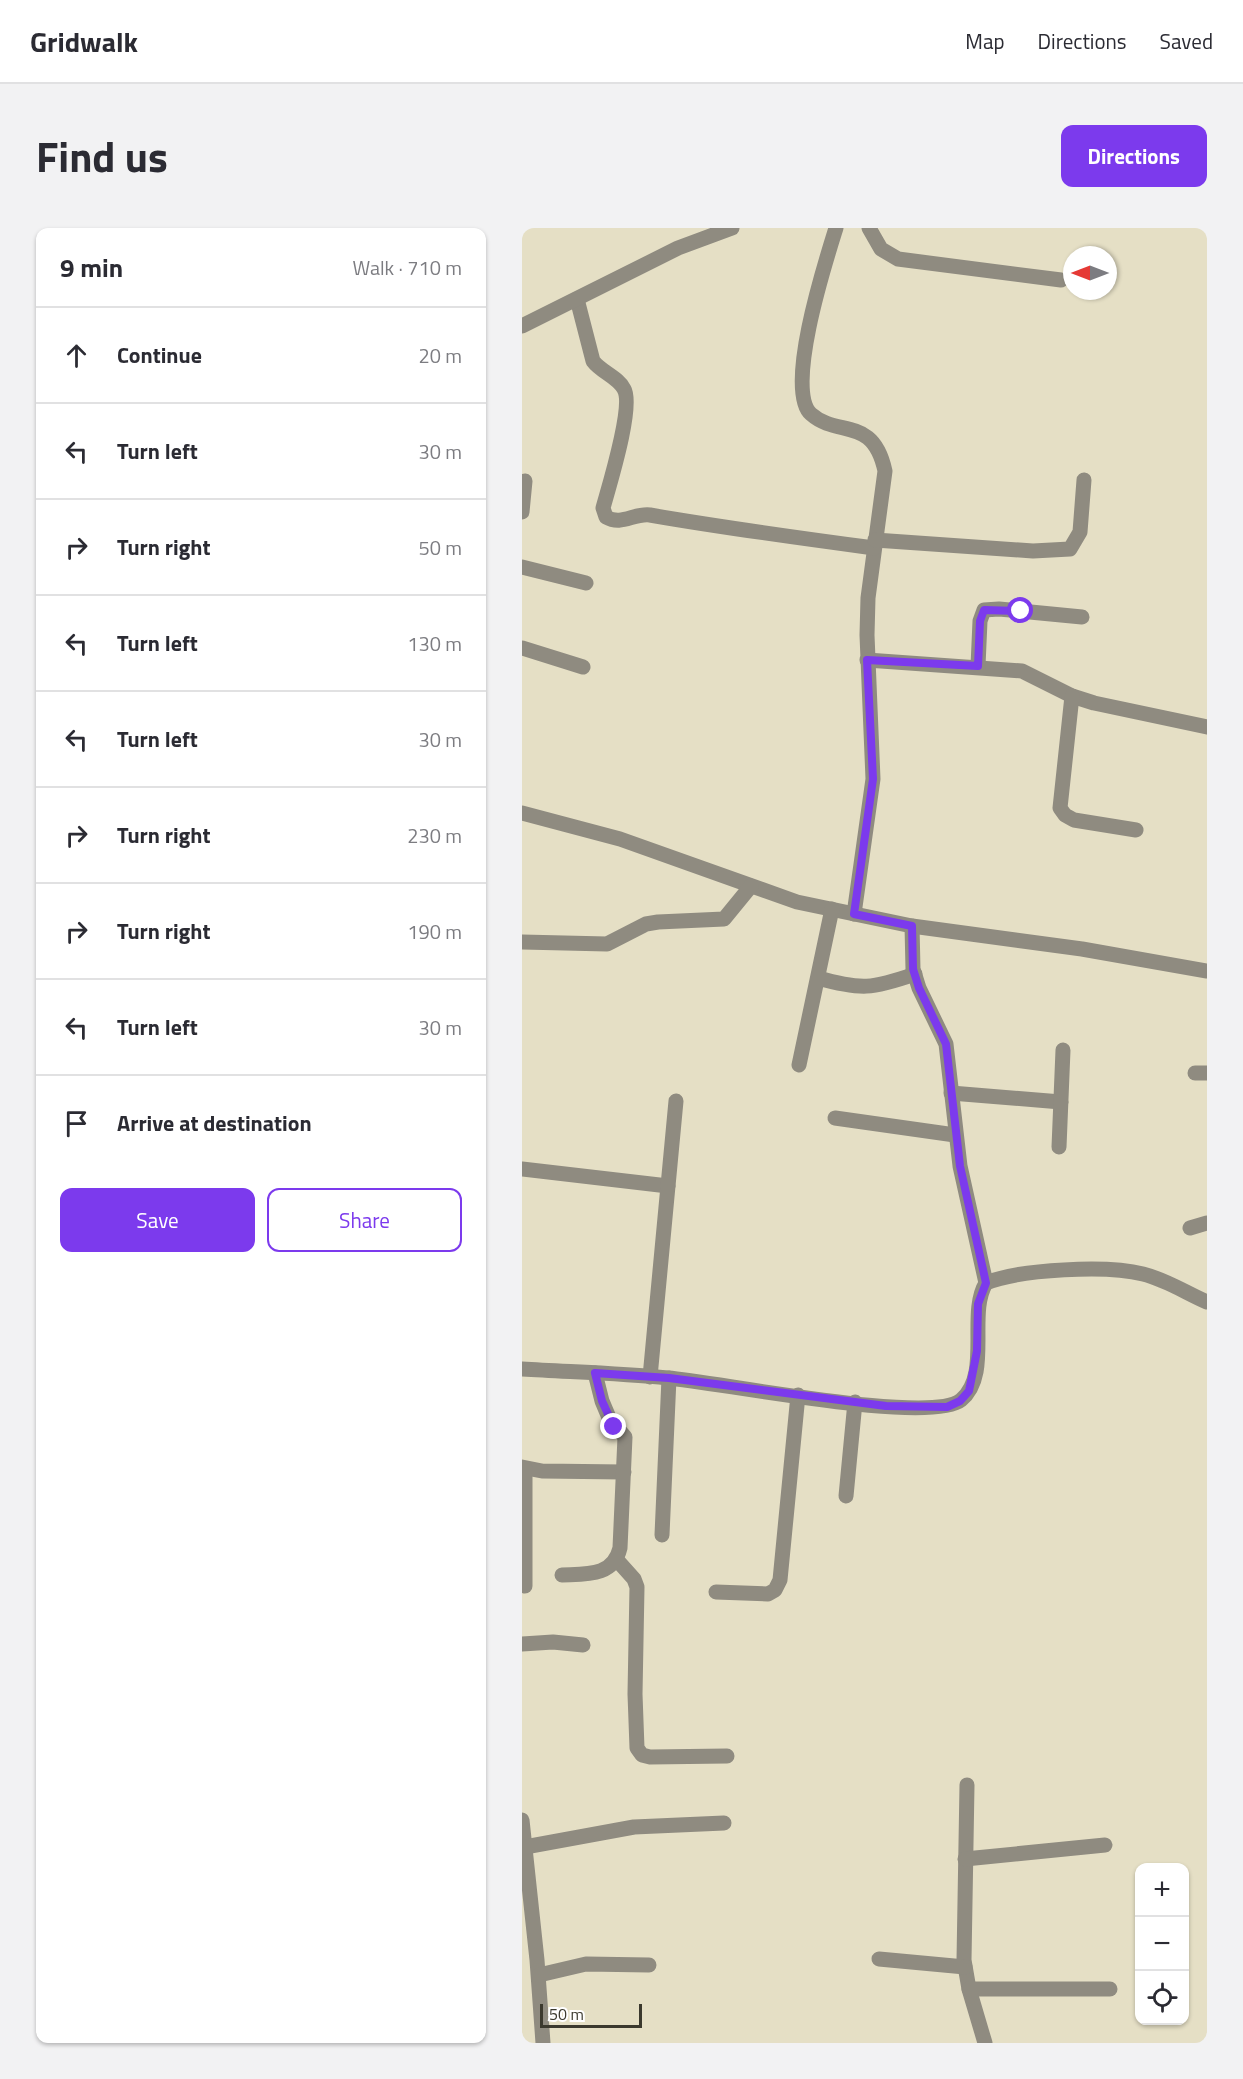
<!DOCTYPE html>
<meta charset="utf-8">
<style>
:root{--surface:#fff;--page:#f2f2f3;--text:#2b2b33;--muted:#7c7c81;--line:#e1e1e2;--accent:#7c3aed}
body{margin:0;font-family:"Titillium Web",sans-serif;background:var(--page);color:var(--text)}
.controls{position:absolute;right:18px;bottom:18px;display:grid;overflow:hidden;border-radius:12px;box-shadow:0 2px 4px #0004}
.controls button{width:54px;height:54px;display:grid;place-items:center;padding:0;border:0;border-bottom:2px solid var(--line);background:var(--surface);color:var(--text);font:30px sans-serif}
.compass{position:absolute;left:541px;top:18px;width:54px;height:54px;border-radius:50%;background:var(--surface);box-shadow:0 2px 4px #0004;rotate:270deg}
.scale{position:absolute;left:18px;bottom:15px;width:102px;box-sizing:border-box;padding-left:6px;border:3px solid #3b392e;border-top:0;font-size:16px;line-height:21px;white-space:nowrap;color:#3b392e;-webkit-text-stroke:4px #fff;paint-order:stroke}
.stop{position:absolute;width:18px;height:18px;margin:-14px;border:4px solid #7c3aed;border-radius:50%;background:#fff}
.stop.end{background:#7c3aed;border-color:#fff;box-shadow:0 2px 6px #0008}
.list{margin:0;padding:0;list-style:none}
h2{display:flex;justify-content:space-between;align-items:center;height:78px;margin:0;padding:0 24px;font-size:26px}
h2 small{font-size:20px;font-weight:400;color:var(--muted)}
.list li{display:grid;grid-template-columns:39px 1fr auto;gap:18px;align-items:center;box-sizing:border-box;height:96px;padding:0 24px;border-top:2px solid var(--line)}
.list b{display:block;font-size:22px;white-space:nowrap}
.list em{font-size:20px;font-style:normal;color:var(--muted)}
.actions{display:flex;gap:12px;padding:18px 24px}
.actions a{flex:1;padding:14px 0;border:2px solid var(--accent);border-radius:12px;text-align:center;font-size:21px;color:var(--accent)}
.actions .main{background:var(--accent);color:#fff}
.icon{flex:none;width:33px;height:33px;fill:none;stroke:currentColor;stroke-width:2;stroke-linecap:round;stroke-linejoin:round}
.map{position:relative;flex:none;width:685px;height:1815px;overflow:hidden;border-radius:12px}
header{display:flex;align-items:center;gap:36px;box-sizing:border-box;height:84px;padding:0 30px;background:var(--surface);border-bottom:2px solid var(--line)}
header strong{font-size:28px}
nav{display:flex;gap:33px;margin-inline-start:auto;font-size:21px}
.intro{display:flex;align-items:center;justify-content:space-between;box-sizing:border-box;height:144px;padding:0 36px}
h1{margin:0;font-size:42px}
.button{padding:15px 27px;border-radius:12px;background:var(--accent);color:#fff;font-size:21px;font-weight:700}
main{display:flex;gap:36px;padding:0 36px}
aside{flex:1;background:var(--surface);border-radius:12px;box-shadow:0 2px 4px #0004}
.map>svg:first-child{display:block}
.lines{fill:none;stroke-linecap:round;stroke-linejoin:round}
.minor{stroke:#8f8b80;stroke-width:15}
.route{stroke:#7c3aed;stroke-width:8}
</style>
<header>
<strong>Gridwalk</strong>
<nav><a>Map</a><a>Directions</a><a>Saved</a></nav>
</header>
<div class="intro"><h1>Find us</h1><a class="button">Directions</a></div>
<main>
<aside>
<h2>9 min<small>Walk · 710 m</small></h2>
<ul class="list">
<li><svg class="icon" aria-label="ahead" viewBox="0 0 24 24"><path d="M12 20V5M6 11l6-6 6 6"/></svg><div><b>Continue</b></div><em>20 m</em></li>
<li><svg class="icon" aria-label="left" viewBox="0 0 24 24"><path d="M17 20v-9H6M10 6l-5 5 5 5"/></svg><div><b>Turn left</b></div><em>30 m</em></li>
<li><svg class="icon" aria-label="right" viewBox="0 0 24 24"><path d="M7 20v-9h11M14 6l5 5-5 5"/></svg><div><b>Turn right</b></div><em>50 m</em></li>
<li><svg class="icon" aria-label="left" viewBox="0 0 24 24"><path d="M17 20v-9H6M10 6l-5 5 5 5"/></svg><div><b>Turn left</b></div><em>130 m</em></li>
<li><svg class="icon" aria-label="left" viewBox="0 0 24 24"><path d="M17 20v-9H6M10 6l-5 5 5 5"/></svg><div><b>Turn left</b></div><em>30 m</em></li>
<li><svg class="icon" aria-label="right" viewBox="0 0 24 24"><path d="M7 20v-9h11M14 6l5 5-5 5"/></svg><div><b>Turn right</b></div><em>230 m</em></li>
<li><svg class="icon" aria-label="right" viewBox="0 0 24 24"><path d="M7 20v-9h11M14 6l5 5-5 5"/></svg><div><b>Turn right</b></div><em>190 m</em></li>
<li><svg class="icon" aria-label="left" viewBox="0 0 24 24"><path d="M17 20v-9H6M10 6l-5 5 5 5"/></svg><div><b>Turn left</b></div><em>30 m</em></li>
<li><svg class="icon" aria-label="arrive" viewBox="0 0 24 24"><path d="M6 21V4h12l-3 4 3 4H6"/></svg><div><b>Arrive at destination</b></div></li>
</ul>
<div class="actions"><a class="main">Save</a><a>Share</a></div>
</aside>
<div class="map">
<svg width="685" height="1815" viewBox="0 0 685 1815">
<rect width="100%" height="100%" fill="#e5dfc5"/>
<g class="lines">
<g class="minor">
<path d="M314 0C304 32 262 162 289 186 316 210 351 187 363 243L346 370 345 407 351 551 332 686"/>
<polyline points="347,0 359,21 376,31 539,52"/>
<path d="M55 71 71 133C79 144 96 149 102 161 112 178 87 258 81 280L84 289C100 298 111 285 128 287 203 300 277 310 352 320"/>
<polyline points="0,98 156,20 210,0"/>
<polyline points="0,284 3,253"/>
<polyline points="353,312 511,323 548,321 558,304 562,252"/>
<polyline points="0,339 64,355"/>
<polyline points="0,420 61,439"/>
<polyline points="345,432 500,443 550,468 572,475 685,499"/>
<polyline points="456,438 458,393 462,382 477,381 560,389"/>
<polyline points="550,468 538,580 543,587 552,592 614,602"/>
<polyline points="0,585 98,611 275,674 390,698 560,721 685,743"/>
<polyline points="390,698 391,741 397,760 424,816 438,938 464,1055"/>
<polyline points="0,714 85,716 124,696 136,694 202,691 229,658"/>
<path d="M296 750C339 762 350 761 393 746"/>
<polyline points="277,837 310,681"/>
<polyline points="673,845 685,845"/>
<polyline points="429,865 539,874"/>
<polyline points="313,890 433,907"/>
<polyline points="537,919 541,822"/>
<polyline points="0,941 146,958"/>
<polyline points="668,1000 685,995"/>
<path d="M0 1141C49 1144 97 1145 146 1150 195 1154 408 1197 439 1172 470 1146 445 1086 464 1055 499 1041 585 1037 621 1046 645 1052 664 1065 685 1074"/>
<polyline points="128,1149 154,873"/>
<polyline points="0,1239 20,1243 102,1244"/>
<polyline points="324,1268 333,1174"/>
<polyline points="140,1307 147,1150"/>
<polyline points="95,1332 112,1351 115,1359 113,1466 115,1520 120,1527 128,1529 205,1528"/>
<path d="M40 1347C64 1346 91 1349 98 1320L103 1209 88 1192 80 1173 73 1145"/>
<polyline points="3,1358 3,1241"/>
<polyline points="194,1364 246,1366 253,1362 258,1352 276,1167"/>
<polyline points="0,1416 31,1414 61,1417"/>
<polyline points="445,1557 442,1732 447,1761 463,1815"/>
<polyline points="0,1592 15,1732 21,1815"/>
<polyline points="3,1619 112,1599 202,1595"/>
<polyline points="443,1631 583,1617"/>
<polyline points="357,1731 443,1739"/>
<polyline points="17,1747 64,1736 127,1737"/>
<polyline points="447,1761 588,1761"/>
</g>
</g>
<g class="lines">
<polyline class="route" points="92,1199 80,1173 73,1145 147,1150 364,1178 425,1179 438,1173 447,1163 455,1123 456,1076 464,1055 438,938 424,816 397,760 391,741 390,698 332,686 351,551 345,432 456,438 458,393 462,382 499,383"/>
</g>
</svg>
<div class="controls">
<button>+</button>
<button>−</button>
<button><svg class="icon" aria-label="locate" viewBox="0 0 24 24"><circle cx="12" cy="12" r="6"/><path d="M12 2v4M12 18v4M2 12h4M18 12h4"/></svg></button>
</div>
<svg class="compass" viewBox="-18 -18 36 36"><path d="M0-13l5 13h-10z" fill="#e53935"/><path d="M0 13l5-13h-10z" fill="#7c7c81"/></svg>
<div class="scale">50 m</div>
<div class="stop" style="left:499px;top:383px"></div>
<div class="stop end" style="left:92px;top:1199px"></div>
</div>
</main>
